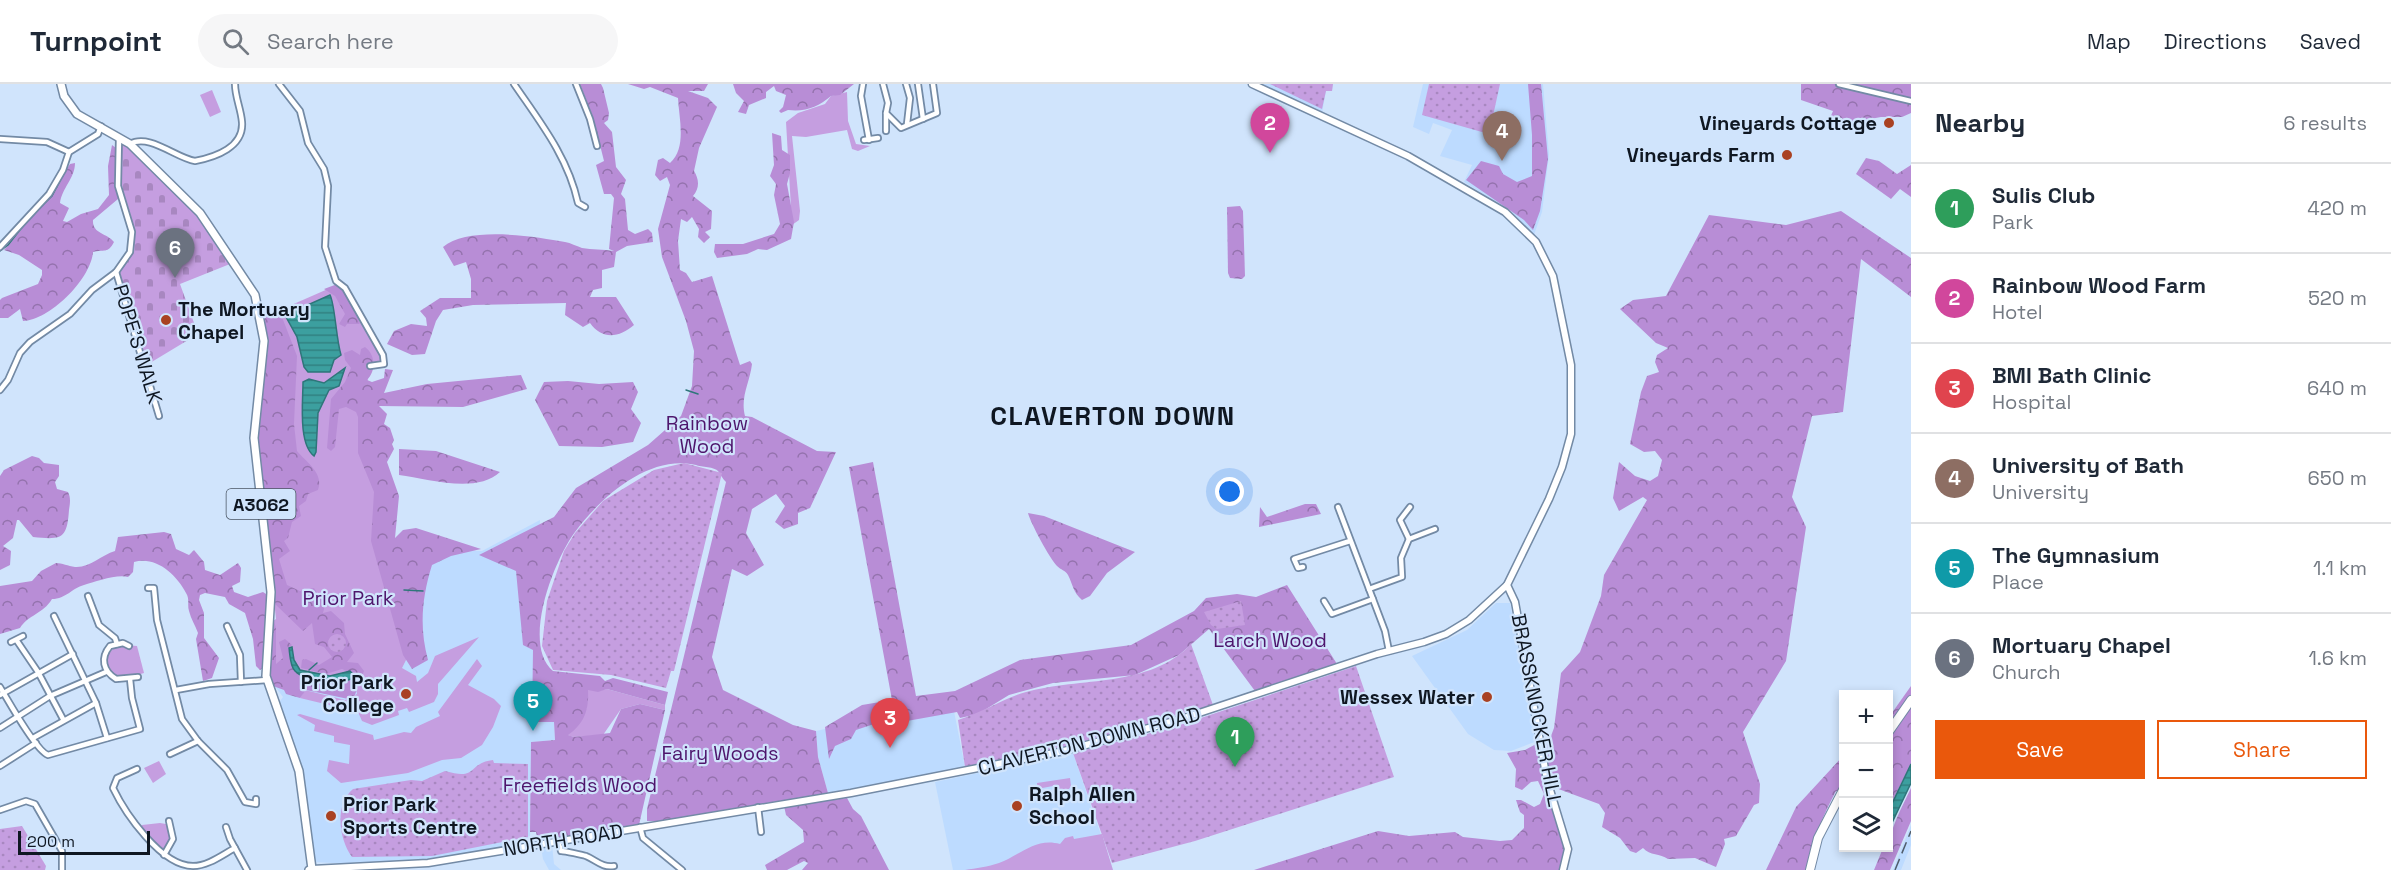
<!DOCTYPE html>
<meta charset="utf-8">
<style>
:root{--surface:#fff;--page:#f6f6f7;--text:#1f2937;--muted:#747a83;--line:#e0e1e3;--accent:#ea580c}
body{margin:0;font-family:"Space Grotesk",sans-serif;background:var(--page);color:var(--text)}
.controls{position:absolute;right:18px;bottom:18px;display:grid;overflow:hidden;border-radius:0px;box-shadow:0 3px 9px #0003}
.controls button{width:54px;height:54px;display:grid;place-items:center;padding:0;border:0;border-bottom:2px solid var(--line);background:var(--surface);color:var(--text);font:30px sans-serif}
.scale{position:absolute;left:18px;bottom:15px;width:132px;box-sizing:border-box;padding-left:6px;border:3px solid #0f1722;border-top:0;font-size:16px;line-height:21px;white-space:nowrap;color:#0f1722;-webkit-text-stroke:4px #d0e4fc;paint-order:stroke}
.you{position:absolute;left:1230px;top:408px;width:21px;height:21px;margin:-15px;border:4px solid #fff;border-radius:50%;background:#1a73e8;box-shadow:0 0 0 9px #1a73e833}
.badge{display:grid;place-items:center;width:39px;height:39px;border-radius:50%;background:var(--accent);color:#fff;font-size:20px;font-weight:700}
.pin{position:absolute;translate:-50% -50px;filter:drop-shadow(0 2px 3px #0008)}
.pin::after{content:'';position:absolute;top:32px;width:21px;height:18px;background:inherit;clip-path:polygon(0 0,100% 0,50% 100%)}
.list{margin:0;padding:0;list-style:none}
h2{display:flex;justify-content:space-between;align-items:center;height:78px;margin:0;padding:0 24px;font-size:26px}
h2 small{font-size:20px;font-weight:400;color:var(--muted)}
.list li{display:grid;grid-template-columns:39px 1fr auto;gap:18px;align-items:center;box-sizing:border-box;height:90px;padding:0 24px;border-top:2px solid var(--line)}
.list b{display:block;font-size:22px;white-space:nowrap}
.list p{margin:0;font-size:20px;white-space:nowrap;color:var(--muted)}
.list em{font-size:20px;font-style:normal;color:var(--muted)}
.actions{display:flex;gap:12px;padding:18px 24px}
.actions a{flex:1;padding:14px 0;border:2px solid var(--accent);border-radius:0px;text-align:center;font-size:21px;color:var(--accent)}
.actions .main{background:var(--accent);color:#fff}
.icon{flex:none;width:33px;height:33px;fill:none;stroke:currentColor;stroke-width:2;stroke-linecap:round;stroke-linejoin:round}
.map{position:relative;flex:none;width:1911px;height:786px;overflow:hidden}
header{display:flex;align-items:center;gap:36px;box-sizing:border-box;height:84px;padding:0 30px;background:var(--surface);border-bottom:2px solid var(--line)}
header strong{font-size:28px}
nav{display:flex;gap:33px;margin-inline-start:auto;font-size:21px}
.search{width:420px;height:54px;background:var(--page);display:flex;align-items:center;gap:15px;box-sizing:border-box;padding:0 21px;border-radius:33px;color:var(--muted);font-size:22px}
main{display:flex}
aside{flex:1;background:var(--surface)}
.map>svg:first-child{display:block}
.built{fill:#bddbff}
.green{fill:#c59ee0}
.forest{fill:url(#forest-crowns)}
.cemetery{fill:url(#cemetery-stones)}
.park{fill:url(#park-dots)}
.water{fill:url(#water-rules);stroke:#2e767a;stroke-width:1.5}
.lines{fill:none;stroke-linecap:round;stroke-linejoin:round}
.stream{stroke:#2e767a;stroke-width:1.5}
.street-casing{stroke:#738aa5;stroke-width:8}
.secondary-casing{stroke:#738aa5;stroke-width:9}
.primary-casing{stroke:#738aa5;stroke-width:10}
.highway-casing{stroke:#738aa5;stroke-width:10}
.street{stroke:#fff;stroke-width:4.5}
.secondary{stroke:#fff;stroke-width:6}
.primary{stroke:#fff;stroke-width:7}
.highway{stroke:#fff;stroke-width:8}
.rail{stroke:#515d6c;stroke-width:1.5;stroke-dasharray:12 6;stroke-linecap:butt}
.poi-dot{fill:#a94122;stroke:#d0e4fc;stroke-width:2}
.labels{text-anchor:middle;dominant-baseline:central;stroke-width:4.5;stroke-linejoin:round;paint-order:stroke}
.shield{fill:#d0e4fc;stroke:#495463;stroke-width:1.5}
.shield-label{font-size:18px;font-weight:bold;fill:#0f1722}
.poi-label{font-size:20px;font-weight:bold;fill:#0f1722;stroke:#d0e4fc;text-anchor:end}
.street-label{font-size:20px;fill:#0f1722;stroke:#d0e4fc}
.park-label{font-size:20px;fill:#4e156c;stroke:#d0e4fc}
.district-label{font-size:26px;font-weight:bold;letter-spacing:1.5px;fill:#0f1722;stroke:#d0e4fc}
</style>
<header>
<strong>Turnpoint</strong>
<div class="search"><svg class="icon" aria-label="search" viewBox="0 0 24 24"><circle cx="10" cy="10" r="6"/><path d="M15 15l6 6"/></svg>Search here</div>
<nav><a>Map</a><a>Directions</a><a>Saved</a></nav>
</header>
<main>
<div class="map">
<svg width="1911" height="786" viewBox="0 0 1911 786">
<defs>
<pattern id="forest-crowns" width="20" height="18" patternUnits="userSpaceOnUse" patternTransform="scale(1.5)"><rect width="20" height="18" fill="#b88dd6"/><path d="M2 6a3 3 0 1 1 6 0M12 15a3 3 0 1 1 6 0" fill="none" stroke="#9472ad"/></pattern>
<pattern id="cemetery-stones" width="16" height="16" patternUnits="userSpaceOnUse" patternTransform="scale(1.5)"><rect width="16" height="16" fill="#c59ee0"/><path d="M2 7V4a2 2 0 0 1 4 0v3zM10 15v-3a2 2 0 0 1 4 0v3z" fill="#a887c0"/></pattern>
<pattern id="park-dots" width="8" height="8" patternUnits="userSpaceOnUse" patternTransform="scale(1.5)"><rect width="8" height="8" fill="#c59ee0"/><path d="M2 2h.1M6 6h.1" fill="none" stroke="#a887c0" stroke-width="1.8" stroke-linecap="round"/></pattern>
<pattern id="water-rules" width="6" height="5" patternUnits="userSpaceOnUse" patternTransform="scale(1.5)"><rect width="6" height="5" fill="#3c9f9f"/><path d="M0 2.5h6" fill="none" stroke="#318181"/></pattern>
</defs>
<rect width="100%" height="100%" fill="#d0e4fc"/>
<g class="built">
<polygon points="1261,0 1333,0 1332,7 1326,7 1322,29"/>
<polygon points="1423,0 1543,0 1549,71 1542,128 1534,151 1505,124 1464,98 1472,81 1440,72 1452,46 1433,39 1429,50 1413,43"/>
<polygon points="540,436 531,638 554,638 555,656 531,658 530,758 426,777 373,781 313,778 301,682 278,620 283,613 271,597 398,588 407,574 428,466 482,467"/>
<polygon points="1496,519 1510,519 1537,657 1511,667 1494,666 1468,650 1412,572 1467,546"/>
<polygon points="952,617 965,683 828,709 818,673 816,647"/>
<polygon points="1073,669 1113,786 953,786 935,698 1041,676 1065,674"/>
<polygon points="1911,741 1911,761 1901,786 1893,786"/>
<polygon points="552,761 554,780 561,786 549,786 543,775 541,763"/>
</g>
<g class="green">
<polygon points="212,6 221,28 210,33 200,11"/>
<polygon points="847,8 848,37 856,60 870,62 858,67 852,65 847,46 806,53 792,52 800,127 799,136 792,141 786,38 798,29 825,20 831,12"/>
<polygon points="337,201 345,206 360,238 380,265 383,278 370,279 367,301 407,574 402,584 416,592 417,598 428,589 435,572 479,553 438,600 438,610 434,618 409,628 407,624 398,627 399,631 372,641 362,637 358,628 300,614 305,606 345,616 357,610 356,603 314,600 269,580 273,537 276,535 256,348 268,266 264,233"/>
<path d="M124 561 137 562 144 589 123 595 111 591C104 575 105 565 124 561Z"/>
<polygon points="477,575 482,582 468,601 494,615 501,622 493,643 482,661 461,674 442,676 408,689 341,699 327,687 329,676 349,680 350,661 334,658 334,652 314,647 315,641 297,631 300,630 373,651 374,656 404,648 411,649 416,643 440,632 438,628"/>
<path d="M587 605 598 607 607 605 665 621V626L640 620 621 625 603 651 574 653 567 651C584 639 589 625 587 605Z"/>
<polygon points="159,677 166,690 153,699 144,684"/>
<polygon points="1070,694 1071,702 1069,705 1054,706 1053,702 1037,705 1037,699"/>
<polygon points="160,739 166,740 172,754 164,766 158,764 141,744 142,741"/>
<path d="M1102 750 1113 786H965C976 784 988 783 999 779 1020 771 1036 753 1060 760L1065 754 1073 752 1074 755Z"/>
</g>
<g class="forest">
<path d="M580 0H601L603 4 609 29 608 36 604 39 612 48 616 83 626 96 621 110 625 115 628 146 635 150 648 145 652 149 653 158 627 162 616 168 614 183 602 186V204L593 206 590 213H616L634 241C619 254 602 256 590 239L583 243 565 231 566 219 473 221 443 226 436 237 425 270 412 271 387 260 394 247 411 240 427 242 426 234 420 227 440 214H471V195L466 178 454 182 443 163C467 142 534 152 565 158 571 159 576 162 582 164 592 166 603 165 614 167L609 165 614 114 611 110H604L596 81 604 77 593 33Z"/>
<path d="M628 0H708L704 7H688L708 14 717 23 699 64 694 87C699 95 700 104 693 112L712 127 711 145 705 148 710 153 704 159 698 153 699 145 692 133 687 138 681 135 678 157 680 186 686 189 692 198 712 192 740 281 750 277 752 280C750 298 740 313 745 332L752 333 817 367 836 368 810 424 798 429V440L784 445 775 438 785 422 776 410 752 425 746 449 764 481 747 492 732 485 712 573 723 606 793 641 816 647 818 673 828 709 658 737H647V725L726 398C722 394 721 391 718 387 715 383 701 383 696 381 649 370 601 413 575 448 554 476 521 560 553 587L600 592 605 597 613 594 668 608 665 621 607 605 598 608 588 606C589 625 585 639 568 651L574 653 610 649 621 625 640 620 665 626 639 741 538 757 536 748H530L531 658 555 656 554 638H532L533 566 523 561 516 487 479 471 554 433 576 404 648 361 681 332 692 302 694 267 686 237 662 173 658 145 670 101 667 93 660 97 655 91 658 76 663 74 670 79C687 64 679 35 678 14L650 3 644 5Z"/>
<path d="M733 0H854L840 11 831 12C818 23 806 28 788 26L781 29 779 27 783 23 786 11 776 7 774 2 766 8V14L749 21 746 30 738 28 744 17 736 9Z"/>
<polygon points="1528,0 1541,0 1548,75 1540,127 1533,146 1524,136 1466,96 1481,77 1499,82 1503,90 1517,98 1532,92 1532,51"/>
<polygon points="1801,0 1911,0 1911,29 1902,33 1881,33 1832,42 1830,34 1833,27 1801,16"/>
<polygon points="772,49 781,52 782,66 790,71 790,89 787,100 794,138 791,155 767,166 758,165 747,170 717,174 714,168 715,160 743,160 774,150 780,140 774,111 776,100 770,92 774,81"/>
<path d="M112 61 116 64 118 115 93 136C92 150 107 149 114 158 108 170 104 165 93 168 91 195 50 236 23 237L20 225 8 234H0V216L2 214 38 200 42 191V186L19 171 4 166 49 112 70 80 75 79C75 94 62 104 60 119L69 124 63 137 67 138 81 130 98 125 109 111 108 82Z"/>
<polygon points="1866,74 1879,77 1897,90 1911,81 1911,113 1900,105 1891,115 1856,90"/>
<polygon points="1240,122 1243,127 1245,192 1242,195 1230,194 1228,189 1227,123"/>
<path d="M1841 127 1911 174V213L1861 175 1843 328 1812 332 1792 413 1806 443 1786 577 1743 648 1760 700 1759 719 1754 721 1736 752 1724 755 1725 760 1716 783 1695 774 1668 775C1660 769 1650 772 1643 764L1636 769 1630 767 1620 754 1602 743 1605 729 1599 720 1553 703 1543 657 1551 652 1554 644 1561 589 1580 568 1601 512 1604 491 1647 416 1643 413 1619 427 1613 414 1619 378 1635 392 1650 397 1658 392 1662 376 1655 367 1644 368 1630 360 1641 308 1647 292 1659 288 1655 278 1657 271 1668 264 1656 259 1620 225 1633 216 1666 212 1709 131 1786 141Z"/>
<polygon points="340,199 360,239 359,240 347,240 345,243 339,240 345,230 335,212 324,205"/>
<path d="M264 233H282L297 272 294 340 297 367C307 379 324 389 318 406L308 410 306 417 299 422 301 432 292 438 288 454 284 457 290 467 279 475 287 501 300 507 314 504 325 521 323 529 331 527 344 539 345 550 354 569 347 578 358 579 364 587 353 616 306 606 300 614 286 610 284 606 273 602 268 595 274 537 276 544V580L283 574 279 558 285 555 292 561 288 564 295 588C311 594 334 603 351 596V589L342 585 326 590 301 584 302 576 306 575 319 581 332 573 324 563 315 560 312 539 303 547 275 520 256 348 268 265Z"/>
<path d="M365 263C376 271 376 287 367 296L372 298 384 294 385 285 393 286 384 309 427 300 521 291 527 305 463 323 379 322 387 330 384 340 390 344 394 356 392 360 394 365 387 378 399 412 395 454 403 446 416 444 481 465 451 472 432 481C422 513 419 543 428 576L412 585 403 571 371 457 374 408 358 369V333L356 328 346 323 339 325 335 363 331 367 327 364 331 315 345 298 351 284 345 276 344 269 352 266 360 271 361 265Z"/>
<polygon points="568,297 599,300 633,298 638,308 631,325 641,339 633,358 602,363 559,362 535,316 544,298"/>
<path d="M399 365 436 367 500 388C477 410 428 395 399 391Z"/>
<path d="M32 372 39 374 44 379 59 381V392L55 398 57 405 68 408C71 414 70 419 69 426 67 455 62 456 33 453L19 436H17L13 454 3 462 11 467 10 481 0 486V392L4 386Z"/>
<polygon points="873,378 916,612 955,607 1020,576 1131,561 1194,527 1206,514 1237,510 1256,513 1287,501 1337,580 1255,607 1209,545 1179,571 1135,591 1053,599 1009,611 978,630 960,634 957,628 907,637 901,631 856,646 851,655 835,662 829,675 825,643 862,621 892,616 849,383"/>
<polygon points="1305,420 1316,420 1321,430 1259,443 1260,423 1267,433"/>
<path d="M1028 429 1044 432 1135 468 1107 489 1090 512 1082 516C1073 508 1073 501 1068 491 1065 486 1061 486 1057 482 1050 475 1030 438 1028 429Z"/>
<path d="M164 448 171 450 176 465 189 471 194 466 204 478 205 486 220 491 238 479 241 484 240 498 232 502 234 508 248 513 263 508 269 512 263 584 260 586 256 582 253 555 245 529 229 520 225 513 205 509 200 511 199 516 204 529V554L219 574 212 594 203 597 196 555 198 549C195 541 191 535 189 527 187 521 190 515 186 509 176 490 156 472 134 478L133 488 128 493C116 490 95 498 84 501 72 504 66 515 52 515 43 530 28 531 20 544L0 550V502L32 497 41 487 56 479C62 479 68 482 75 483 90 484 101 471 115 467L118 453Z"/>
<polygon points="1911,602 1911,680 1889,724 1889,633"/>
<polygon points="1538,659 1546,703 1565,764 1561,786 1254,786 1378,747 1409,752 1455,748 1463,753 1500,757 1512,756 1524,744 1524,731 1520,728 1516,716 1521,716 1534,723 1540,720 1544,710 1538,697 1531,698 1522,706 1515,703 1516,685 1507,669 1525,666"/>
<path d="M1843 672V709L1836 707C1822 733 1813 757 1806 786H1766L1796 723Z"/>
<path d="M1911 704V737L1890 786H1874L1883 764H1888C1890 745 1902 723 1911 704Z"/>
<polygon points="847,714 853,725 861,732 889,786 802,786 808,779 804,777 787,786 767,786 765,781 804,758 803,746 786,731 784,722"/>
</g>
<path class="cemetery" d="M123 58 201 134 230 180 180 200 198 250 145 282 119 190C124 181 131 171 134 160 139 132 107 91 123 58Z"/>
<g class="park">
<polygon points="1270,0 1333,0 1332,7 1326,7 1322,25"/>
<polygon points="1429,0 1500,0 1489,50 1422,31"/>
<polygon points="684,379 722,389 674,587 671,587 666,604 611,591 553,586 542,562 547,517 564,467 575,449 603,417 654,386"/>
<polygon points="1241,517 1245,541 1217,545 1211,541 1204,528"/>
<circle cx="337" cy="559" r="9"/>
<path d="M1191 560 1213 621 1168 637 1064 664 965 683 958 636C982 629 1002 615 1026 608 1080 593 1150 604 1191 560Z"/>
<polygon points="1356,582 1394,693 1195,757 1112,779 1073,669 1174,643"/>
<path d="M493 676 494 679 528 680V753L432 772 352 773C339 755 334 721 353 705L411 696 422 697 445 687C479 697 467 679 493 676Z"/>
<polygon points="22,742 46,782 45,786 0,786 0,745"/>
</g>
<g class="water">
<path d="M330 211C335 220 336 255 341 271L334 276 330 288H308L304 283 297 253 285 231Z"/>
<path d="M345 284 339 302 329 306 318 329 316 368 314 372C298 360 303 317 303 298L309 295 324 299Z"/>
<path d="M292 563 294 576 300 586 330 592 350 587 356 593C343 600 307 599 295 587 290 582 290 571 289 564Z"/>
<polygon points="1911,680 1911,699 1889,745 1889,726"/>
</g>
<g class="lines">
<g class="stream">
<polyline points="30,133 52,112 65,87"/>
<polyline points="0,167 8,161 27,137"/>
<polyline points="686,306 698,310"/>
<polyline points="404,506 423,507"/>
<polyline points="309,586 317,579"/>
</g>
<defs>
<g id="street">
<polyline points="279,0 300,27 308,59 324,85 328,102 325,163 336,197 345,204 383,271 384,280 370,282"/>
<path d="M514 0C540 38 568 73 578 119L585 123"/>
<polyline points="576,0 590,35 597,62"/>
<polyline points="863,0 861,12 869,56"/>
<polyline points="883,0 888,19 886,29 901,44 937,29 933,0"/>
<polyline points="906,0 910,14 907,40"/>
<polyline points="918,0 923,35"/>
<polyline points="1839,0 1911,17"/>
<polyline points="886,29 886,47"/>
<polyline points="0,55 47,58 69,68"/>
<polyline points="864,56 878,54"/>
<path d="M130 60C149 49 176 74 195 77 216 73 244 63 242 38 241 25 235 13 235 0"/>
<polyline points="0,163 49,110 63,86 69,68 98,50 101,42"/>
<polyline points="116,188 159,332"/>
<polyline points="0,306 8,296 20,269 30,258 70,230 92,206 116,188 130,168 132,148 118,102 119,54"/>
<polyline points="1338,423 1385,547 1389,567"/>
<polyline points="1409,455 1400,436 1410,423"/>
<polyline points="1303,483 1298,484 1294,475 1350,457"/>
<polyline points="148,504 154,504 157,536 182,635 198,657 227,686 245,718 256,720 256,715"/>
<polyline points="1369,505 1402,493 1401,474 1409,455 1435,445"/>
<polyline points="88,512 99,541 115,554 117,560"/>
<polyline points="1324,517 1332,530 1373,515"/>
<polyline points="54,532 96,619 107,654"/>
<polyline points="227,542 240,571 241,598"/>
<polyline points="17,557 38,588 63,635"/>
<polyline points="11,558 23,552"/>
<path d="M129 562 123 559 110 562C100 574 103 587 116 595L138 593"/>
<path d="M0 603C8 616 36 667 48 671L140 645 132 614 130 595"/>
<polyline points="176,606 209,600 267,596"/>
<polyline points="0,611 73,570"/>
<polyline points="0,644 50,612 106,588"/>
<polyline points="33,654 96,619"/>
<polyline points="170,670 198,657"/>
<polyline points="0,682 36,659"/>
<path d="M137 685 117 694 113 704C125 729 161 782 193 782 208 782 222 771 235 764"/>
<polyline points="758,723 761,748"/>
<polyline points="0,726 26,717 35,720 62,767 62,786"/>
<polyline points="226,743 230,755 247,786"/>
<polyline points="640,743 643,754 682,786"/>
<path d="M558 757 561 767C565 767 583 771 586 772 596 776 602 784 614 782"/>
<polyline points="164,771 173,755 169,737"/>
</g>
<g id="secondary">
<polyline points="1507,501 1515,518 1547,696 1568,765 1563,786"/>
<polyline points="312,785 428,779 851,709 1064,667 1178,636 1377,570 1424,558 1446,550 1469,536 1507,501 1549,415 1562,383 1571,350 1571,281 1553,192 1536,158 1505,128 1408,72 1252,0"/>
</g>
<polyline id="primary" points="61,0 64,12 77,30 130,60 200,129 255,211 264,257 254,354 271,508 266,592 299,687 312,785 309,786"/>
<g id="highway">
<polyline points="1888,649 1911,616"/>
<polyline points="1810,786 1818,754 1844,704"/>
</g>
</defs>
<use href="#street" class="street-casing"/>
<use href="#secondary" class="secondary-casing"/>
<use href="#primary" class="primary-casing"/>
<use href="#highway" class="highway-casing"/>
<use href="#street" class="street"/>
<use href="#secondary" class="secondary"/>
<use href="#primary" class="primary"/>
<use href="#highway" class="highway"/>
<polyline class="rail" points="1895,786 1911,747"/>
</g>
<g class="poi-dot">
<circle cx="1889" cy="39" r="6"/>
<circle cx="1787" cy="71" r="6"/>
<circle cx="166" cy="236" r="6"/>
<circle cx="406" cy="610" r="6"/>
<circle cx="1487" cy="613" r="6"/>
<circle cx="1017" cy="722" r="6"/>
<circle cx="331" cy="732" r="6"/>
</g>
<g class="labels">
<rect class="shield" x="226.5" y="405" width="69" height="30" rx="4.5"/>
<g class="shield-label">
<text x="261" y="420">A3062</text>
</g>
<g class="poi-label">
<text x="1877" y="39">Vineyards Cottage</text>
<text x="1775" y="71">Vineyards Farm</text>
<text x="178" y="225" text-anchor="start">The Mortuary<tspan x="178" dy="23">Chapel</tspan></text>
<text x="394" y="598">Prior Park<tspan x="394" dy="23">College</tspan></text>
<text x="1475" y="613">Wessex Water</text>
<text x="1029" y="710" text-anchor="start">Ralph Allen<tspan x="1029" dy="23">School</tspan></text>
<text x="343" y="720" text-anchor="start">Prior Park<tspan x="343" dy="23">Sports Centre</tspan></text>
</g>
<g class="street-label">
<text transform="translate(138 260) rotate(73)">POPE'S WALK</text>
<text transform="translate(1537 626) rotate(79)">BRASSKNOCKER HILL</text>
<text transform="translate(1089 657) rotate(-14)">CLAVERTON DOWN ROAD</text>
<text transform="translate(563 756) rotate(-9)">NORTH ROAD</text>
</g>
<g class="park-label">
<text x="707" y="339">Rainbow<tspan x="707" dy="23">Wood</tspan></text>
<text x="348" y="514">Prior Park</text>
<text x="1270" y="556">Larch Wood</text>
<text x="720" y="669">Fairy Woods</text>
<text x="580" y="701">Freefields Wood</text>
</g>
<g class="district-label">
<text x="1113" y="332">CLAVERTON DOWN</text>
</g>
</g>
</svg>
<div class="controls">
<button>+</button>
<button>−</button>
<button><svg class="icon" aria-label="layers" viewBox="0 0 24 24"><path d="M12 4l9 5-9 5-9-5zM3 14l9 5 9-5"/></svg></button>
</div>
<div class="scale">200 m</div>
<div class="you"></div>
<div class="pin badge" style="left:1235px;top:683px;background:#2e9e5b">1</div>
<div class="pin badge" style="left:1270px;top:69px;background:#d1479c">2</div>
<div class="pin badge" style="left:890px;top:664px;background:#e0444e">3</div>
<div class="pin badge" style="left:1502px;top:77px;background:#8d6e63">4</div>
<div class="pin badge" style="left:533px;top:647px;background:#0f9aa8">5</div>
<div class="pin badge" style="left:175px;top:194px;background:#6b7280">6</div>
</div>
<aside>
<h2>Nearby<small>6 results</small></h2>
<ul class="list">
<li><span class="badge" style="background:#2e9e5b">1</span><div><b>Sulis Club</b><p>Park</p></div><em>420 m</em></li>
<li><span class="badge" style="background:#d1479c">2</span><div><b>Rainbow Wood Farm</b><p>Hotel</p></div><em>520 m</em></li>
<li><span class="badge" style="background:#e0444e">3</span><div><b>BMI Bath Clinic</b><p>Hospital</p></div><em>640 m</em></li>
<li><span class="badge" style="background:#8d6e63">4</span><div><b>University of Bath</b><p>University</p></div><em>650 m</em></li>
<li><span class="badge" style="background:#0f9aa8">5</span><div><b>The Gymnasium</b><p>Place</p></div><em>1.1 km</em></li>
<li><span class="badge" style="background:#6b7280">6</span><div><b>Mortuary Chapel</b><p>Church</p></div><em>1.6 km</em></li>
</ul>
<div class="actions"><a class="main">Save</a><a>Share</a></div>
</aside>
</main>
